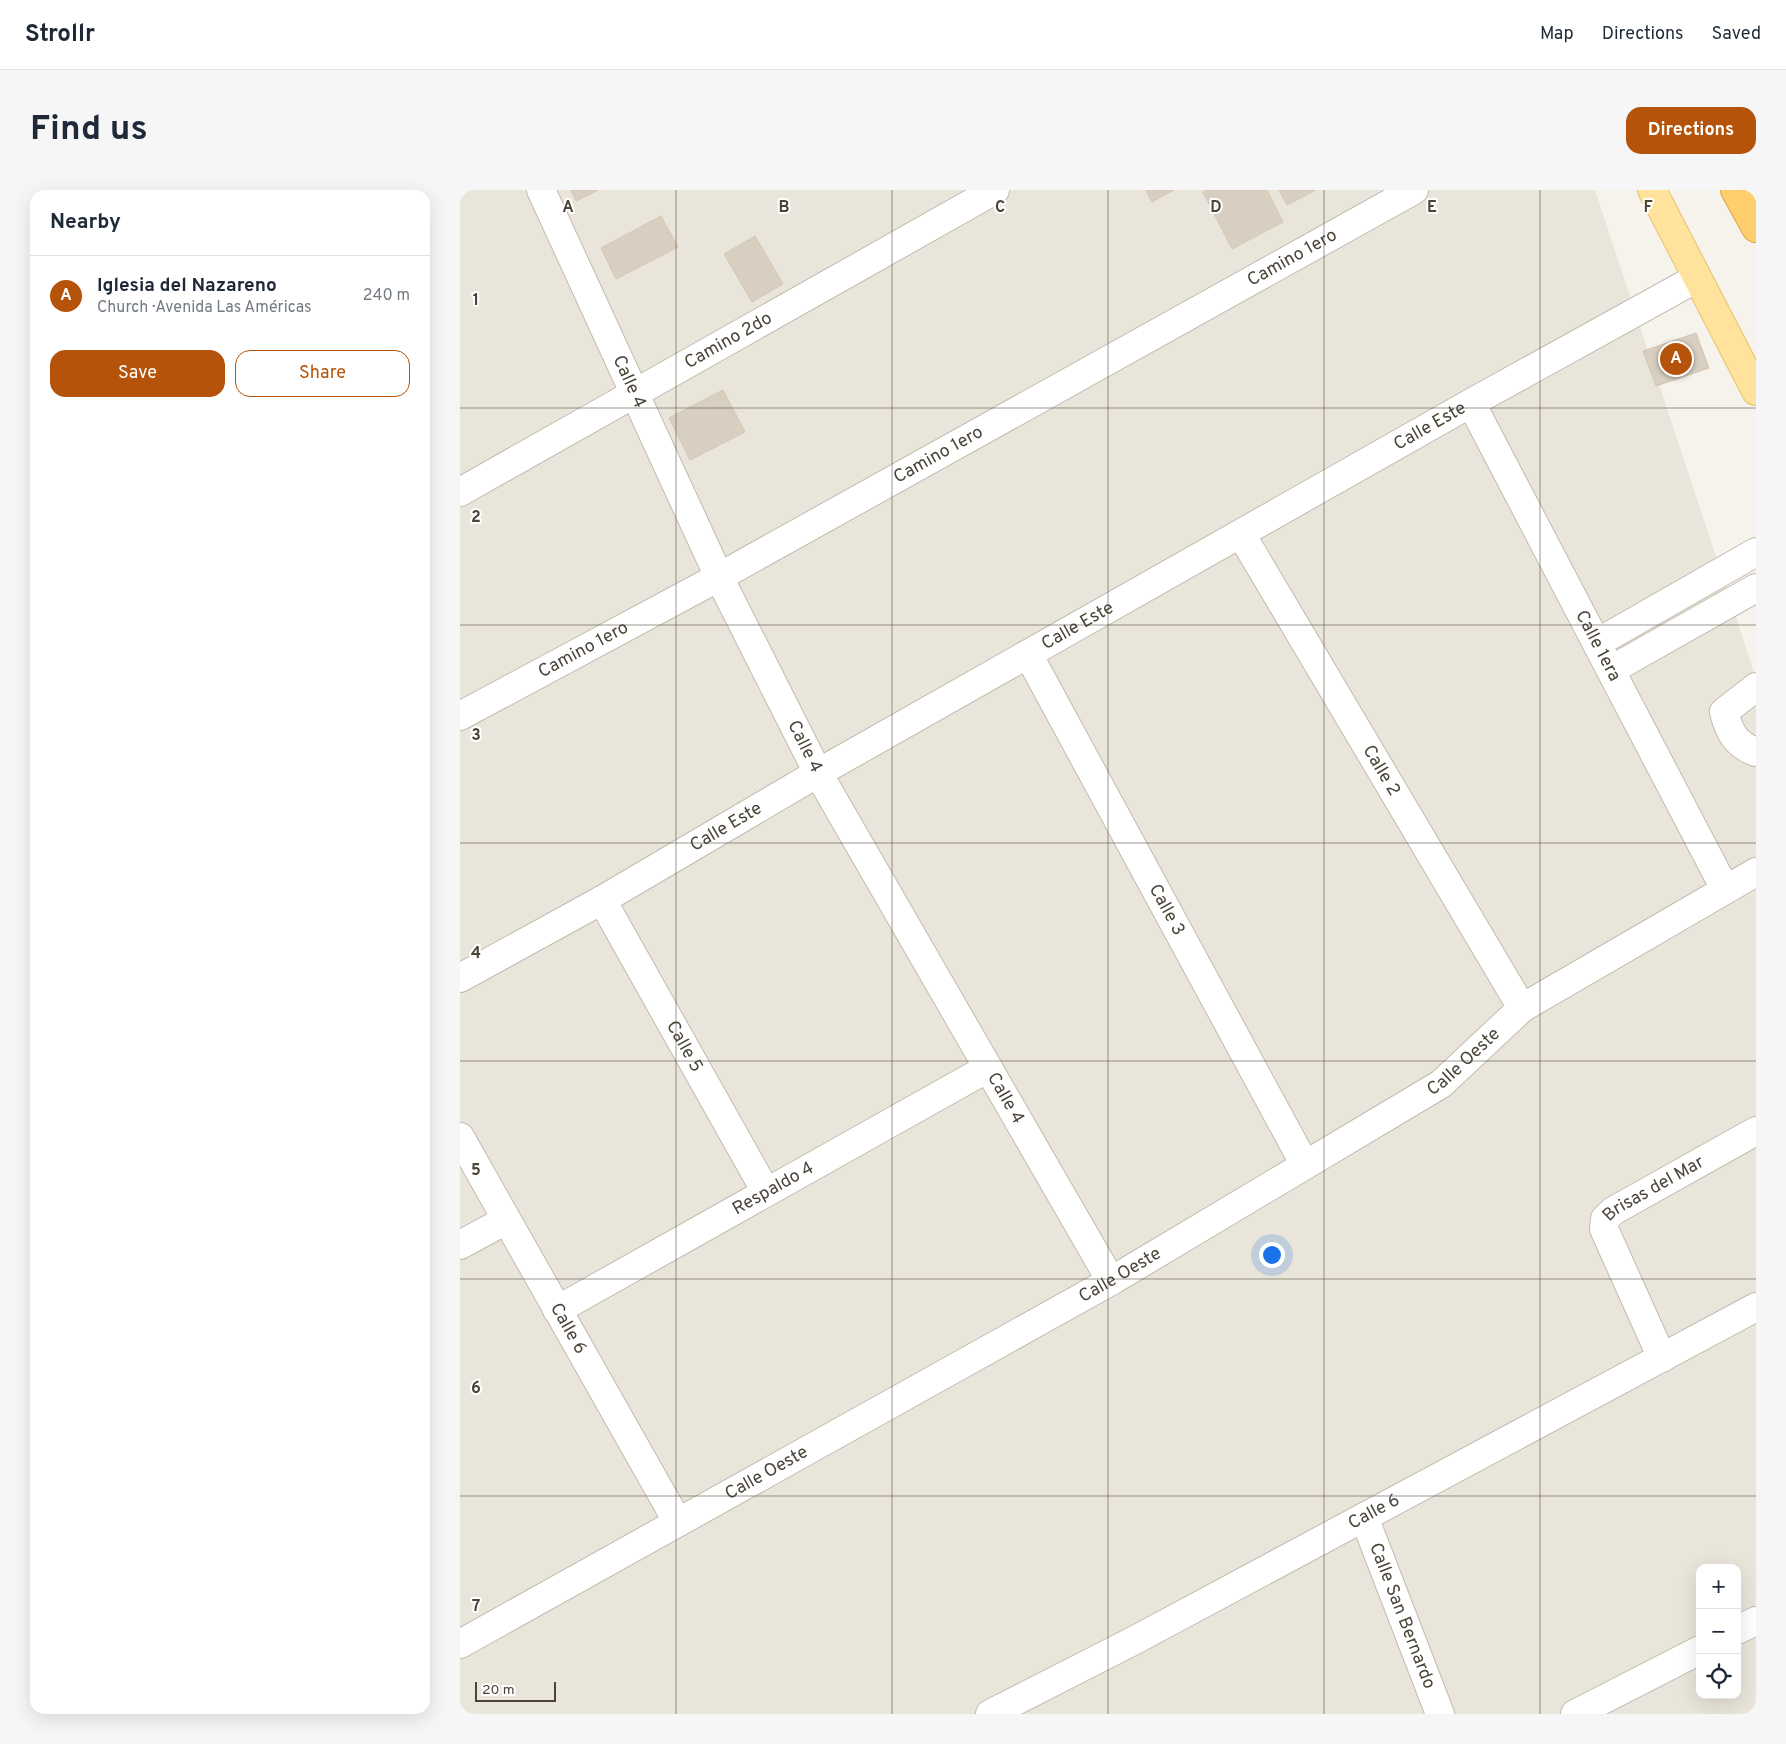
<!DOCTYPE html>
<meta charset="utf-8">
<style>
:root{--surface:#fff;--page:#f6f6f7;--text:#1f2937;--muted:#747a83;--line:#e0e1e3;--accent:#b45309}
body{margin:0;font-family:Overpass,sans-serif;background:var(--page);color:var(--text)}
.controls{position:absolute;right:15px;bottom:15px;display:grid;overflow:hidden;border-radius:10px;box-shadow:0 5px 20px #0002}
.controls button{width:45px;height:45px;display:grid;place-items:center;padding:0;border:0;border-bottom:1px solid var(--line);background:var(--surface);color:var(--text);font:25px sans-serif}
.scale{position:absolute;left:15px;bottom:12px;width:81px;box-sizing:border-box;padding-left:5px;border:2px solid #4b4439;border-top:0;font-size:14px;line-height:18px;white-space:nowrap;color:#4b4439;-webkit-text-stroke:4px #fff;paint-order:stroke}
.you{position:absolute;left:811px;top:1064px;width:18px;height:18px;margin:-12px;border:4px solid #fff;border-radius:50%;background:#1a73e8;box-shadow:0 0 0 8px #1a73e833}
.badge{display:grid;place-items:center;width:32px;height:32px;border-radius:50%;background:var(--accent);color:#fff;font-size:16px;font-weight:700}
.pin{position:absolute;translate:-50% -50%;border:2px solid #fff;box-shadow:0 1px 5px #0006}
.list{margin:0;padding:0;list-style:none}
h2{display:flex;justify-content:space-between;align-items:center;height:65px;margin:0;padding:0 20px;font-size:21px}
h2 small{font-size:16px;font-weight:400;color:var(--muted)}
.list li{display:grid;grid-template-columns:32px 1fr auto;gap:15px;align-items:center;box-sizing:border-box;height:80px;padding:0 20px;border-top:1px solid var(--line)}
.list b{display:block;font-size:19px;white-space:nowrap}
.list p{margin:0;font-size:16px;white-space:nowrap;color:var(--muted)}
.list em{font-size:16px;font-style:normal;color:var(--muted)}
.actions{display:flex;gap:10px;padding:15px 20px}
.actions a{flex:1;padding:11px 0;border:1px solid var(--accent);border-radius:15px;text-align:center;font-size:18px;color:var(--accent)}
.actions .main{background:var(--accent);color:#fff}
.icon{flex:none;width:28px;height:28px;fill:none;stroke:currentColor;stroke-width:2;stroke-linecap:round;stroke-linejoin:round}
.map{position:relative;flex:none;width:1296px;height:1524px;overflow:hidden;border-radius:15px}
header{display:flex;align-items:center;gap:30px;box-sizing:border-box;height:70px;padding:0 25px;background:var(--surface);border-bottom:1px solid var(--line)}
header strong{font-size:24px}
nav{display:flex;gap:28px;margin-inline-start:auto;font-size:18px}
.intro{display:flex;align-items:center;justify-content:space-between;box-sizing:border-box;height:120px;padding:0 30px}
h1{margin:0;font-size:35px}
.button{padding:12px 22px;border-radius:15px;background:var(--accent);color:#fff;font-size:18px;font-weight:700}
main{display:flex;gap:30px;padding:0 30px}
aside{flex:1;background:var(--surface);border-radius:15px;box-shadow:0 5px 20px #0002}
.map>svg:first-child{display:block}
.residential{fill:#eae5da;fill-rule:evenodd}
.building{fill:#d8cfc1;stroke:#d3c7b4}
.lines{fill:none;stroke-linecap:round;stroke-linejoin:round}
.minor-casing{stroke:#c2bbae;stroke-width:30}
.major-casing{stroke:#e6c16a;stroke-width:30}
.highway-casing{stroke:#e0a43c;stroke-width:30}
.minor{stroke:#fff;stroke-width:28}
.major{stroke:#ffe39c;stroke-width:28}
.highway{stroke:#ffcf6e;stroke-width:28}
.grid{fill:none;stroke:#4b4439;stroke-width:1;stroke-opacity:0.55}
.labels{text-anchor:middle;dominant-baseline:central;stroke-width:4;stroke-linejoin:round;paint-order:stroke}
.street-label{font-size:18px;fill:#4b4439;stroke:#fff}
.grid-label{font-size:16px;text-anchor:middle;font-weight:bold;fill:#4b4439;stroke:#fff;stroke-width:4;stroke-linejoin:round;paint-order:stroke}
</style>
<header>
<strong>Strollr</strong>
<nav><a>Map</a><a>Directions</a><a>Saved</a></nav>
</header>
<div class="intro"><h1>Find us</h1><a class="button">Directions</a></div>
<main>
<aside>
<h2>Nearby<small></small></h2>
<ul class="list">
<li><span class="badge">A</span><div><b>Iglesia del Nazareno</b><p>Church · Avenida Las Américas</p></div><em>240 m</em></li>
</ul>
<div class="actions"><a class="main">Save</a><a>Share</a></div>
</aside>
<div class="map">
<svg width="1296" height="1524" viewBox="0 0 1296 1524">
<rect width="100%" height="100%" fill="#f6f3ec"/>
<path class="residential" d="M0 0H1135L1296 488V1524H0ZM1240 1378H1277V1505H1240Z"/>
<g class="building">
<polygon points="111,0 138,0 116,11"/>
<polygon points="686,0 714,0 692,12"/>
<polygon points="747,0 807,0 823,32 772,59 743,2"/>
<polygon points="819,0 856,0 827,15"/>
<polygon points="201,26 218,57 156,89 141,58"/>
<polygon points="295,46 323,94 292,112 264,64"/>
<polygon points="1236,143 1249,178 1196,196 1183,161"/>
<polygon points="263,200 285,242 230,270 209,228"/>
</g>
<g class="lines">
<defs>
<g id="minor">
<path id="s1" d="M81 0 259 387 358 583 651 1091"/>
<path id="s2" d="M1011 213 1265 699"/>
<path id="s3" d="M0 302 535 0"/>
<path id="s4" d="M781 344 1062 818"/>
<polyline points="1137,453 1296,362"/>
<path id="s5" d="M568 464 845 975"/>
<polyline points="1151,480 1296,398"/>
<path d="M1296 497 1264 522C1269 542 1276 555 1296 562"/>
<path id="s6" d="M0 526 259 387 954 0"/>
<path id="s7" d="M142 710 306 1002"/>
<path id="s8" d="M0 788 142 710 358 583 1011 213 1237 88"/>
<path id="s9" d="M0 947 217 1331"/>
<polyline points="0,1055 46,1030"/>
<path id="s10" d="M97 1120 528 878"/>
<path id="s11" d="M1202 1168 1144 1039 1145 1029 1153 1021 1296 941"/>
<path id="s12" d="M904 1327 980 1524"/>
<polyline points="1277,1440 1296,1431"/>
<path id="s13" d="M0 1454 651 1091 981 894 1062 818 1296 682"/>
<path id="s14" d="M530 1524 675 1450 1296 1117"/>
<polyline points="1115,1524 1240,1460"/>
</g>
<polyline id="major" points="1192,0 1296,201"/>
<polyline id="highway" points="1275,0 1296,38"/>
</defs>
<use href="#minor" class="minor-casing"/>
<use href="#major" class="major-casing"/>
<use href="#highway" class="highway-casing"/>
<use href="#minor" class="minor"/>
<use href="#major" class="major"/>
<use href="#highway" class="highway"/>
</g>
<path class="grid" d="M216 0V1524M432 0V1524M648 0V1524M864 0V1524M1080 0V1524M0 218H1296M0 435H1296M0 653H1296M0 871H1296M0 1089H1296M0 1306H1296"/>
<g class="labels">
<g class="street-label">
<text stroke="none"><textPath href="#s6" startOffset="950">Camino 1ero</textPath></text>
<text stroke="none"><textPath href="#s3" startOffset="308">Camino 2do</textPath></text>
<text stroke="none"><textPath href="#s1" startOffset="211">Calle 4</textPath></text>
<text stroke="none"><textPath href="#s8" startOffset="1116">Calle Este</textPath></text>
<text stroke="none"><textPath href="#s6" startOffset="545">Camino 1ero</textPath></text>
<text stroke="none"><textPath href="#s8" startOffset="711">Calle Este</textPath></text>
<text stroke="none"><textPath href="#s2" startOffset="274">Calle 1era</textPath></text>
<text stroke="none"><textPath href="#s6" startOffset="140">Camino 1ero</textPath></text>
<text stroke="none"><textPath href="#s1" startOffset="616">Calle 4</textPath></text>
<text stroke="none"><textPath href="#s4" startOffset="275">Calle 2</textPath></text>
<text stroke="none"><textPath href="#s8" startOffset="306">Calle Este</textPath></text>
<text stroke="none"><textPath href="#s5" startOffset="291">Calle 3</textPath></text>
<text stroke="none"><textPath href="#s7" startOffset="168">Calle 5</textPath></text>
<text stroke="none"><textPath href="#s13" startOffset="1161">Calle Oeste</textPath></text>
<text stroke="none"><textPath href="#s1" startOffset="1021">Calle 4</textPath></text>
<text stroke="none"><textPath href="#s10" startOffset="248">Respaldo 4</textPath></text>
<text stroke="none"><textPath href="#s11" startOffset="209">Brisas del Mar</textPath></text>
<text stroke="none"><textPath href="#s13" startOffset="756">Calle Oeste</textPath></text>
<text stroke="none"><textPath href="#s9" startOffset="220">Calle 6</textPath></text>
<text stroke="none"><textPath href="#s13" startOffset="351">Calle Oeste</textPath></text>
<text stroke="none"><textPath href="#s14" startOffset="434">Calle 6</textPath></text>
<text stroke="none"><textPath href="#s12" startOffset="106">Calle San Bernardo</textPath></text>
</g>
</g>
<g class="grid-label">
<text x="108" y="22">A</text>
<text x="324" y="22">B</text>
<text x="540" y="22">C</text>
<text x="756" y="22">D</text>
<text x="972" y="22">E</text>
<text x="1188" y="22">F</text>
<text x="16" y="115">1</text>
<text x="16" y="332">2</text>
<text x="16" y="550">3</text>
<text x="16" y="768">4</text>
<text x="16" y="985">5</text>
<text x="16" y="1203">6</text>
<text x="16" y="1421">7</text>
</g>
</svg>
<div class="controls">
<button>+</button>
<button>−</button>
<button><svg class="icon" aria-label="locate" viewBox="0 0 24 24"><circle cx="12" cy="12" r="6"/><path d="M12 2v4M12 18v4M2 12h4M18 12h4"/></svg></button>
</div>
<div class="scale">20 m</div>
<div class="you"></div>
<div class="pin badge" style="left:1216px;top:169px">A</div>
</div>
</main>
